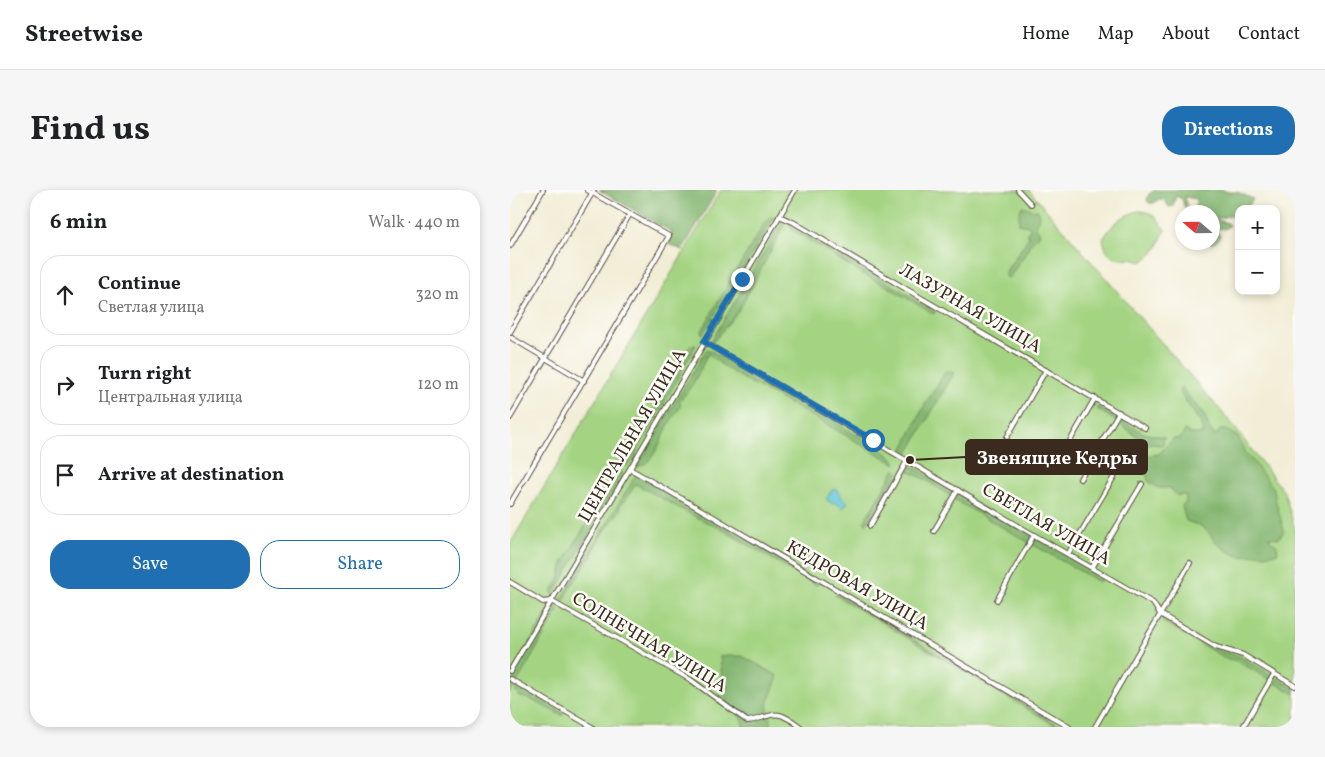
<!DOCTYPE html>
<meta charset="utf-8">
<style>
:root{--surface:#fff;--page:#f6f6f6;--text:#202124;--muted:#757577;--line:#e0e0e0;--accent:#1f6fb2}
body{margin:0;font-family:Vollkorn,serif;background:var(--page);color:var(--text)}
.controls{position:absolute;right:15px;top:15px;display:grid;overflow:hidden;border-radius:10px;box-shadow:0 2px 8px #0003}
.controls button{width:45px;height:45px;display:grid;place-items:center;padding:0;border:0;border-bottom:1px solid var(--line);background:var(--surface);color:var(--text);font:25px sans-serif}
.compass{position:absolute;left:665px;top:15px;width:45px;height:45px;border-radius:50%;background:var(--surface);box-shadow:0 2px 8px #0003;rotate:290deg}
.stop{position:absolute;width:15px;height:15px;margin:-11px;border:4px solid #1f6fb2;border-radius:50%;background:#fff}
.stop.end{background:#1f6fb2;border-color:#fff;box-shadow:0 1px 5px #0008}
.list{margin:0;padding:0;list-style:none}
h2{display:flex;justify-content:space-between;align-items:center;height:65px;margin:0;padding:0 20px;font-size:21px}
h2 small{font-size:16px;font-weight:400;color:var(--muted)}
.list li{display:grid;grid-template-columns:32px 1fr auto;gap:15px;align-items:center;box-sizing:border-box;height:80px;margin:0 10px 10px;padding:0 10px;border:1px solid var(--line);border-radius:20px}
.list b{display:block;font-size:19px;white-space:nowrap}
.list p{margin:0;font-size:16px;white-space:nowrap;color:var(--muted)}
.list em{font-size:16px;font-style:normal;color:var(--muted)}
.actions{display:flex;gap:10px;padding:15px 20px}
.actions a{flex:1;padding:11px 0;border:1px solid var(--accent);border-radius:20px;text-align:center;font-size:18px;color:var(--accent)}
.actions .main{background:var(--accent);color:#fff}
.icon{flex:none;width:28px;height:28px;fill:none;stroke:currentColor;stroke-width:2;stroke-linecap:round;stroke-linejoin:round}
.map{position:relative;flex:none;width:785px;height:537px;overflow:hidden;border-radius:20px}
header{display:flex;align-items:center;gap:30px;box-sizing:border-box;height:70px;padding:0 25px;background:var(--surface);border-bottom:1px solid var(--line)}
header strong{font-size:24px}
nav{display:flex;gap:28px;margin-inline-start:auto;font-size:18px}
.intro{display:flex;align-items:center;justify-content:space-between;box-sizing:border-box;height:120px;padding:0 30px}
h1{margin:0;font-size:35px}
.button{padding:12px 22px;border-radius:20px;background:var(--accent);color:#fff;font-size:18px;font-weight:700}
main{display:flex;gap:30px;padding:0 30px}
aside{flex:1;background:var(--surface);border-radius:20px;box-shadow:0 2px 8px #0003}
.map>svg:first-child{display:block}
.green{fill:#a4d482;stroke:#707f50}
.forest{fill:#83b670;stroke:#5f7047}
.water{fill:#5cc6d7;stroke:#4c787a}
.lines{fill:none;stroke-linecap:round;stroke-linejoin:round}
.street-casing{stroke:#56473a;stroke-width:6}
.street{stroke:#fff;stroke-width:4}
.route{stroke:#1f6fb2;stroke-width:6}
.labels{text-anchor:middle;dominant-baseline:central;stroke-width:5;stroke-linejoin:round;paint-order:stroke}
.street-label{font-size:18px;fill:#3b2a1e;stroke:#fdfcf7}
.leader{fill:none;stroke:#3b2a1e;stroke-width:2}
.callout-dot{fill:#3b2a1e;stroke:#fdfcf7;stroke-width:2}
.callout{fill:#3b2a1e;stroke:#3b2a1e;stroke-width:2}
.callout-label{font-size:19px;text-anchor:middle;font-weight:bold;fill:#fff}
</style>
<header>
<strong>Streetwise</strong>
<nav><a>Home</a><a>Map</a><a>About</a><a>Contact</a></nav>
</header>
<div class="intro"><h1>Find us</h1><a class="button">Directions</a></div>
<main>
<aside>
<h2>6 min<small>Walk · 440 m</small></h2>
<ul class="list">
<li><svg class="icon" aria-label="ahead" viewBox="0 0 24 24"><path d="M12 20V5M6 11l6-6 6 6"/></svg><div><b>Continue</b><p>Светлая улица</p></div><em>320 m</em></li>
<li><svg class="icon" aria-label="right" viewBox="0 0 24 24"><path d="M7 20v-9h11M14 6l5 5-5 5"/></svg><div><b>Turn right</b><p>Центральная улица</p></div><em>120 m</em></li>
<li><svg class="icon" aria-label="arrive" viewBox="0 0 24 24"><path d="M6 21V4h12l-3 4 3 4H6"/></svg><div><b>Arrive at destination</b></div></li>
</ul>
<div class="actions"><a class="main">Save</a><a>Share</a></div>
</aside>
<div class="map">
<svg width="785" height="537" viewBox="0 0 785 537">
<rect width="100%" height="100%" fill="#fdfcf7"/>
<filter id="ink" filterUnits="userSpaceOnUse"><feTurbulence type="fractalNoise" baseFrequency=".02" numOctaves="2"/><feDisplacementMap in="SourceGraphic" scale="10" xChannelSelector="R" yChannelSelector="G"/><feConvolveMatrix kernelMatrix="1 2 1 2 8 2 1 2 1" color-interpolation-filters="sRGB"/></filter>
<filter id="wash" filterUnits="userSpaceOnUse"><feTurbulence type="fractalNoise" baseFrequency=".0096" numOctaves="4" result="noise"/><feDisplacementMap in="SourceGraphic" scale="20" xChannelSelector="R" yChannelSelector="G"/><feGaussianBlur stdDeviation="1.12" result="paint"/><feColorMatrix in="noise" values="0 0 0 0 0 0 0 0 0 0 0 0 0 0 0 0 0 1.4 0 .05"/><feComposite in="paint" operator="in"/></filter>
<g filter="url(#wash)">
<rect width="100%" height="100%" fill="#f2edd6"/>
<g class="green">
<polygon points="211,0 519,0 718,229 774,302 785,339 785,537 0,537 0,354"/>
<path d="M628 21C644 21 647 28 655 40L647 58 643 63 633 71 630 72 622 68C617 70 615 70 610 69 596 66 596 61 593 49 602 34 611 26 628 21Z"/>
</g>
<g class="forest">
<polygon points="89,0 206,0 207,1 172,60 158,54 162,42"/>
<path d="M645 0H712L719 2H727L743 9 738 17H733L731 19H729V27L717 26 711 28H708L707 30 718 33 719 36 715 39 711 38 705 43 710 44C709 50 707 52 701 54L700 53 702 52V22H685V14L687 12V9L675 7 677 16 674 17 672 9 666 6 663 16 659 17 654 10 649 9 644 13H639L637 10 639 4Z"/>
<polygon points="512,16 524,20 528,20 529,26 526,37 530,44 520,54 514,66 499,88 495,86 498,78 519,47 517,43 520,39 519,36 509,34 509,23"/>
<path d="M261 27 264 28 193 144 191 142 193 139C213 101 236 65 257 29Z"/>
<polygon points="272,33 275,34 229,120 204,151 202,150"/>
<polygon points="279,34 377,92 426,122 423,124 377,96 355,85 282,40"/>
<polygon points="186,155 122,271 117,276 116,274 117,268 180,156"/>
<path d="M196 160 203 162 367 257 383 268 386 274C348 253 310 230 271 209 249 197 217 182 199 164L197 165C190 181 182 199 169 211L171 215C168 221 163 226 160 232 151 247 146 273 127 277Z"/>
<polygon points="436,181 444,183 397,265 393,259 414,216"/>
<polygon points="671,197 694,225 699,237 705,246 710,240 717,240 729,248 735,263 743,271 756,289 764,298 766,312 774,341 769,348 758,347 767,356 768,363 754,365 748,364 730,367 714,359 704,350 699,343 691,336 676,331 672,316 676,313 676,305 666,305 660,298 648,298 638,291 637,285 625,278 627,268 631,266 649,264 663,249 671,248 675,240 680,244 693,244 691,234 669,201"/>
<polygon points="588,217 633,243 654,247 653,255 638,254 586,218"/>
<polygon points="398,274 592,387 589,392 455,316 418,291 395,279"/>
<polygon points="385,279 388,283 356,334 354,332"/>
<polygon points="110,282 112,282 111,290 44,404 41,403 50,387 53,373 91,309 96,308 105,293"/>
<polygon points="126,285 131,287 310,393 306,395 213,340 182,325 126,294 115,310 110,315 110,320 91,346 85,356 81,368 76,371 72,382 61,396 54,411 51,410"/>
<polygon points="327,404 552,537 553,537 548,537 325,405"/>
<path d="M44 415 47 419 48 422C31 448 18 477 0 502V486L41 417Z"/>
<polygon points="654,429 712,462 729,466 785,499 785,504 727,471 715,468 653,432"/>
<polygon points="210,466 232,466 268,486 257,515 262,537 234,537 229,524 217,513 213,501"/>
<path d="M6 496C20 499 40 516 54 524L51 525 22 510 9 506 6 503Z"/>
</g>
<polygon class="water" points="325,299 328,301 330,306 338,312 334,317 332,318 326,313 321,313 317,310 317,308 322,300"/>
</g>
<g filter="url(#ink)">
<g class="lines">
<defs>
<g id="street">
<polyline points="508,0 521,14"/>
<polyline points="269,26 283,32 413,109 635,238"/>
<polyline points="0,56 33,0"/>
<polyline points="0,142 84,0"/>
<polyline points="0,147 74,191"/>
<polyline points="194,152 524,345 643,413 650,424 706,457 733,465 785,496"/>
<polyline points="0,228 120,24"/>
<polyline points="497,247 536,180"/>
<polyline points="546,275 585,208"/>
<polyline points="120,279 202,326 559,537"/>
<polyline points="570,289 609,222"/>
<polyline points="0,314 159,46 77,0"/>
<polyline points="360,336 397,271"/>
<polyline points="424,341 448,300"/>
<polyline points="558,364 624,253"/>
<polyline points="582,378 632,294"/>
<path d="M0 392 33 412 41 411 181 490 237 531C249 531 262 521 273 526 280 529 286 533 291 537"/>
<polyline points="487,410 524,345"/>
<polyline points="0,481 285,0"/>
<polyline points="0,489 82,537"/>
<polyline points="585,537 680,373"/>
<polyline points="733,537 764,484"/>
</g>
</defs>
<use href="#street" class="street-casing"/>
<use href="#street" class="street"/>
</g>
</g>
<g class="lines" filter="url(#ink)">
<polyline class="route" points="232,89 194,152 363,250"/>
</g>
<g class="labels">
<g class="street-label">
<text transform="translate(460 119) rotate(30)">ЛАЗУРНАЯ УЛИЦА</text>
<text transform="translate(123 246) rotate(-60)">ЦЕНТРАЛЬНАЯ УЛИЦА</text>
<text transform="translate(536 335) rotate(30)">СВЕТЛАЯ УЛИЦА</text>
<text transform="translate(347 396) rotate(30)">КЕДРОВАЯ УЛИЦА</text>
<text transform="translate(139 453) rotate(31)">СОЛНЕЧНАЯ УЛИЦА</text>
</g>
</g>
<path class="leader" d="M400 270L456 267"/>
<circle class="callout-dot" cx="400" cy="270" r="5"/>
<rect class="callout" x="456" y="250" width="181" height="34" rx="5"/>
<g class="callout-label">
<text x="547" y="274">Звенящие Кедры</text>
</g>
</svg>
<div class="controls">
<button>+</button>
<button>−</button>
</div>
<svg class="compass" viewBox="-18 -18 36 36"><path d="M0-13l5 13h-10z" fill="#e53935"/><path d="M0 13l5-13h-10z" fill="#757577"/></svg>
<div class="stop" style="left:363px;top:250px"></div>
<div class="stop end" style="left:232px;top:89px"></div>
</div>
</main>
